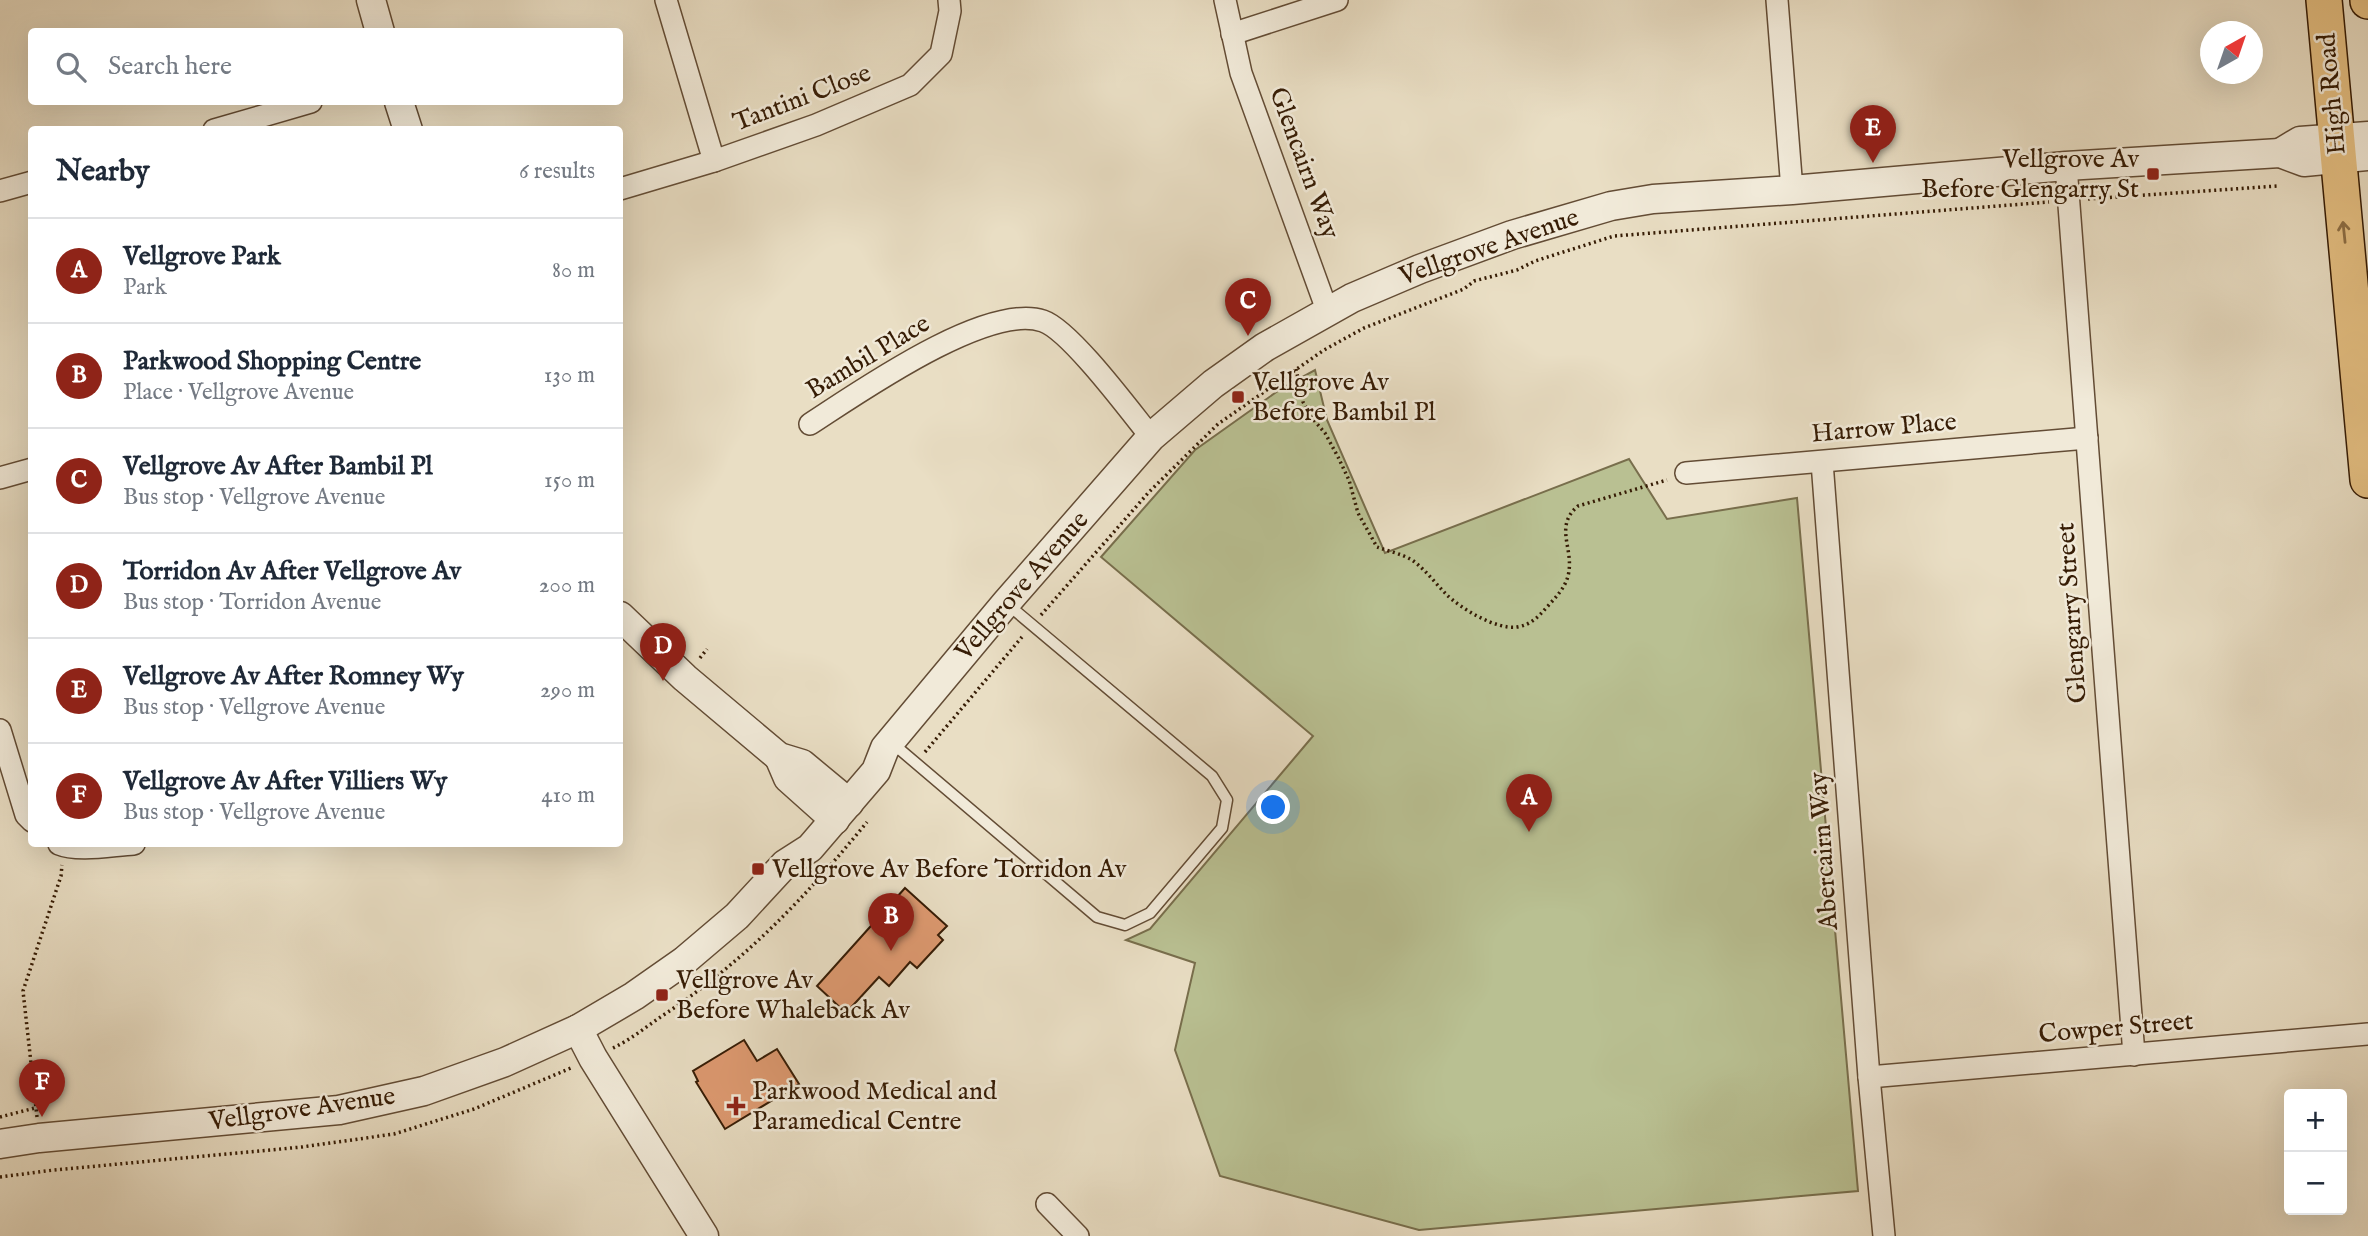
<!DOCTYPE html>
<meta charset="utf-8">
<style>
:root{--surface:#fff;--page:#f2f2f3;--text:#1f2937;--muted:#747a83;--line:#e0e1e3;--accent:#8f2418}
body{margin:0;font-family:"IM FELL English",serif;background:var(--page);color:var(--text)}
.controls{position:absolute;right:21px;bottom:21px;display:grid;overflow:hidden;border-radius:7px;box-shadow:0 7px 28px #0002}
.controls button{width:63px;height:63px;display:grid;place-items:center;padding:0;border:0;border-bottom:2px solid var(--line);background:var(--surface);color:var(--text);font:35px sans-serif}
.compass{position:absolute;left:2200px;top:21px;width:63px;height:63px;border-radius:50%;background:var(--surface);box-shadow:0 7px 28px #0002;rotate:40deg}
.you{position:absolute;left:1274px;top:808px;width:24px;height:24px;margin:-18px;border:5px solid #fff;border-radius:50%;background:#1a73e8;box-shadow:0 0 0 10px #1a73e833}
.badge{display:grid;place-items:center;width:46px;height:46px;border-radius:50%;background:var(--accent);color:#fff;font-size:23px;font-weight:700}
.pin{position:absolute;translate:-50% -58px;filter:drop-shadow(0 2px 4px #0008)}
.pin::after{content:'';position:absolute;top:37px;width:24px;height:21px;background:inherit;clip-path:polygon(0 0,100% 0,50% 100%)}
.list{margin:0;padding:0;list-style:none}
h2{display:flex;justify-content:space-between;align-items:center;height:91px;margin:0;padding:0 28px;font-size:30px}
h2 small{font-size:23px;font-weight:400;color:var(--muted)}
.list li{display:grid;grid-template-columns:46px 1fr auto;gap:21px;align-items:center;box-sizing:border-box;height:105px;padding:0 28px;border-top:2px solid var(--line)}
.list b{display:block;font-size:26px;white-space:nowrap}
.list p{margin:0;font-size:23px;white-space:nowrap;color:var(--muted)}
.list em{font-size:23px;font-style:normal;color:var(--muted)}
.icon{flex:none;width:38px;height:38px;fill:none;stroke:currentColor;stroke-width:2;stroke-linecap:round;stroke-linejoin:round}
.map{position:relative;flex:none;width:2368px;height:1236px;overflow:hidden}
.search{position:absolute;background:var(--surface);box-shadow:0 7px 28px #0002;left:28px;top:28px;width:595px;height:77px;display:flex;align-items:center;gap:18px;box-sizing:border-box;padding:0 24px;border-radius:7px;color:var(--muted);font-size:26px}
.panel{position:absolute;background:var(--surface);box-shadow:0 7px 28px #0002;left:28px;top:126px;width:595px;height:721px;border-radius:7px}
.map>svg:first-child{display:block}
.green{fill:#b9c092;stroke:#786e4c;stroke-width:2}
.building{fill:#dd9970;stroke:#361c05;stroke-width:2}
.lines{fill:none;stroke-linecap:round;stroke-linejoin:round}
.service-casing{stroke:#634c35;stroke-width:13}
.minor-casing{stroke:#634c35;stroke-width:24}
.tertiary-casing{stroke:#634c35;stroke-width:31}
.primary-casing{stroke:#361c05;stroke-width:38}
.path{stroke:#361c05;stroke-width:3.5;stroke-dasharray:2 3.5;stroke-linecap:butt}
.service{stroke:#f1ead9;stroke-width:10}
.minor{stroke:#f1ead9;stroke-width:21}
.tertiary{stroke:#f1ead9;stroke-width:28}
.primary{stroke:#e4bf82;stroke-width:35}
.oneway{stroke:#8d6e44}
.poi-dot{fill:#8f2418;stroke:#f1ead9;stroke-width:2.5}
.labels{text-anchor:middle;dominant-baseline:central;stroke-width:5;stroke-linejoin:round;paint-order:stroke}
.street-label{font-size:26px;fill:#361c05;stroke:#f1ead9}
.poi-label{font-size:26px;fill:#361c05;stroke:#f1ead9;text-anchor:start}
</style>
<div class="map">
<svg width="2368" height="1236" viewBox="0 0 2368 1236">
<rect width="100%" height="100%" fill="#e9dec4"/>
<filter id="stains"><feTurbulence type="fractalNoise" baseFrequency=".00286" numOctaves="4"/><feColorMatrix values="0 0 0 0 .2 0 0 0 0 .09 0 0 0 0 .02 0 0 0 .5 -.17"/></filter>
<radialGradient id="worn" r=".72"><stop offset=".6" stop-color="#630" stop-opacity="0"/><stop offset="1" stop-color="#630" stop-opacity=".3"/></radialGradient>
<polygon class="green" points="1315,370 1327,420 1385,553 1629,459 1667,519 1797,498 1858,1191 1419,1230 1220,1176 1175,1050 1195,963 1126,940 1150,929 1313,736 1101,557 1195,450 1282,388"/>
<g class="building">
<polygon points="905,888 947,926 938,935 943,940 917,968 910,962 889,986 879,977 846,1013 817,986"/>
<polygon points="744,1040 757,1061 777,1049 799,1084 725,1129 696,1082 698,1081 693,1071"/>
</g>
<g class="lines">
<defs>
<polyline id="service" points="891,742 1097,917 1125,925 1150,913 1222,828 1227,800 1212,776 1006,603"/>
<g id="minor">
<polyline points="666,0 714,161"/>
<polyline points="1225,0 1241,73 1327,310"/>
<polyline points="1777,0 1792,190"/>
<polyline points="1232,34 1337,0"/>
<polyline points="214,130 311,102"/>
<polyline points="2066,166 2134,1055"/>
<polyline points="620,189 714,161 816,125 910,85 941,54 950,11 949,0"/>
<polyline points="0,191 32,182"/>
<path d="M810 424C858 393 987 302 1043 321 1070 330 1130 411 1151 437"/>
<polyline points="1822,462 1869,1077 1884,1236"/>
<polyline points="1686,473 2087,438"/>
<polyline points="0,478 32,469"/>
<polyline points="0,730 26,815 32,821"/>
<path d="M59 844C78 852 113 845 134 844"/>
<polyline points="1869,1077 2368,1034"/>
<polyline points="1047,1204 1078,1236"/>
</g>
<g id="tertiary">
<polyline points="371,0 380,32"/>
<polyline points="399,102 408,130"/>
<polyline points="2280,153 2300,141 2368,136"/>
<polyline points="620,616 685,678 779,757 802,764 849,803"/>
<polyline points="779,757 788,778 835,820"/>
<polyline points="578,1029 593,1058 704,1236"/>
<polyline points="0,1144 39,1138 339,1110 424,1091 505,1062 578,1029 634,996 684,961 737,916 785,864 810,848 876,771 885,748 1006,603 1151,437 1213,384 1265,347 1352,298 1420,269 1512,235 1611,206 1653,199 1792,190 2066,166 2280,153 2304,162 2368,156"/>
</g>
<g id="primary">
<polyline points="2324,0 2368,480"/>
<polyline points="2368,0 2368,1"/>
</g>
</defs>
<use href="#service" class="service-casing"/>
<use href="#minor" class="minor-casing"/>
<use href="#tertiary" class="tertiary-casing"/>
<use href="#primary" class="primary-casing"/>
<g class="path">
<polyline points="2088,199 2277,186"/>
<path d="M1296 369 1303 402 1312 418 1325 433 1338 457 1349 480 1358 513 1377 547C1388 551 1402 554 1412 560 1426 570 1435 583 1446 594 1461 609 1497 630 1517 627 1531 625 1539 616 1547 607 1556 597 1565 588 1568 576 1575 549 1553 527 1578 506L1667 480"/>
<polyline points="1041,615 1149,492 1218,424 1324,350 1364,328 1464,289 1474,281 1517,270 1535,261 1614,236 2049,202"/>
<polyline points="700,658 707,649"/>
<polyline points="925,752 1022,637"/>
<path d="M613 1048C630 1040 646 1027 662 1016 745 961 804 899 867 822"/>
<polyline points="0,1117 35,1108"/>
<polyline points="37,1117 23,991 61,876 62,865"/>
<polyline points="0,1177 54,1170 302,1147 394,1134 474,1109 571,1068"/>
</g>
<use href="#service" class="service"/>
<use href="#minor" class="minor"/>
<use href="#tertiary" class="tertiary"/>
<use href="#primary" class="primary"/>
</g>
<defs><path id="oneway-shaft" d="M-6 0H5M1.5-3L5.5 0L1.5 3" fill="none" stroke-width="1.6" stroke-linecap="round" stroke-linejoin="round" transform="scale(1.75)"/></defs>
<use class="oneway" href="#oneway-shaft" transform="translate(2344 232) rotate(-96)"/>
<g class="poi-dot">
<rect x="2146" y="167" width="14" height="14" rx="3.5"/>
<rect x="1231" y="390" width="14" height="14" rx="3.5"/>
<rect x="751" y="862" width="14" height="14" rx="3.5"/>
<rect x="655" y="988" width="14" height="14" rx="3.5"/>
<path d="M732.5 1095.5h7v7h7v7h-7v7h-7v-7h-7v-7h7z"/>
</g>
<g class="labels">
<g class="street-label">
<text transform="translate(2332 94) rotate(-95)">High Road</text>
<text transform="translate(802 98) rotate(-21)">Tantini Close</text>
<text transform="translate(1304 163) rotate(70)">Glencairn Way</text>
<text transform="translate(1489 247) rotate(-19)">Vellgrove Avenue</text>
<text transform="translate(868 357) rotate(-31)">Bambil Place</text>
<text transform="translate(1884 428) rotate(-5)">Harrow Place</text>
<text transform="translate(1022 586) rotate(-49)">Vellgrove Avenue</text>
<text transform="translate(2072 613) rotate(-94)">Glengarry Street</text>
<text transform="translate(1824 851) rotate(-94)">Abercairn Way</text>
<text transform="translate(2116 1028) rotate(-5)">Cowper Street</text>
<text transform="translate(302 1109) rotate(-8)">Vellgrove Avenue</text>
</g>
<g class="poi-label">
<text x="2139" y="159" text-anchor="end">Vellgrove Av<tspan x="2139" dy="30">Before Glengarry St</tspan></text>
<text x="1252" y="382">Vellgrove Av<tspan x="1252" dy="30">Before Bambil Pl</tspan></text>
<text x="772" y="869">Vellgrove Av Before Torridon Av</text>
<text x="676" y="980">Vellgrove Av<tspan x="676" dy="30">Before Whaleback Av</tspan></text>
<text x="752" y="1091">Parkwood Medical and<tspan x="752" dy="30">Paramedical Centre</tspan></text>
</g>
</g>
<rect width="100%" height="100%" filter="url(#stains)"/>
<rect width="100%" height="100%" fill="url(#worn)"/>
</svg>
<div class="controls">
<button>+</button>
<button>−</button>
</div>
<svg class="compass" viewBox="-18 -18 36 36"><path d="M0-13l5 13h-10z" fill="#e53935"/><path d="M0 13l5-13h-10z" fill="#747a83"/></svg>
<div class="you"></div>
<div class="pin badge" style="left:1529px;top:832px">A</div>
<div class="pin badge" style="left:891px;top:951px">B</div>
<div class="pin badge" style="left:1248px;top:336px">C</div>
<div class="pin badge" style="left:663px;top:681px">D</div>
<div class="pin badge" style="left:1873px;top:163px">E</div>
<div class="pin badge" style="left:42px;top:1117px">F</div>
<div class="search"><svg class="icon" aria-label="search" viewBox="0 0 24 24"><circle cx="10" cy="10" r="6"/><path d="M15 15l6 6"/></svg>Search here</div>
<section class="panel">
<h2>Nearby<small>6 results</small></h2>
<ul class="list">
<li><span class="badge">A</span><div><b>Vellgrove Park</b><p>Park</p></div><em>80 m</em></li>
<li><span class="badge">B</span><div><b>Parkwood Shopping Centre</b><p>Place · Vellgrove Avenue</p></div><em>130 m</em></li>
<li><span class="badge">C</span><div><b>Vellgrove Av After Bambil Pl</b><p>Bus stop · Vellgrove Avenue</p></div><em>150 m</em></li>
<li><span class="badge">D</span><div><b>Torridon Av After Vellgrove Av</b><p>Bus stop · Torridon Avenue</p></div><em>200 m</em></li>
<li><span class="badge">E</span><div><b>Vellgrove Av After Romney Wy</b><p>Bus stop · Vellgrove Avenue</p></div><em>290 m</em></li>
<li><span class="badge">F</span><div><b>Vellgrove Av After Villiers Wy</b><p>Bus stop · Vellgrove Avenue</p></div><em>410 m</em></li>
</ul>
</section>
</div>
